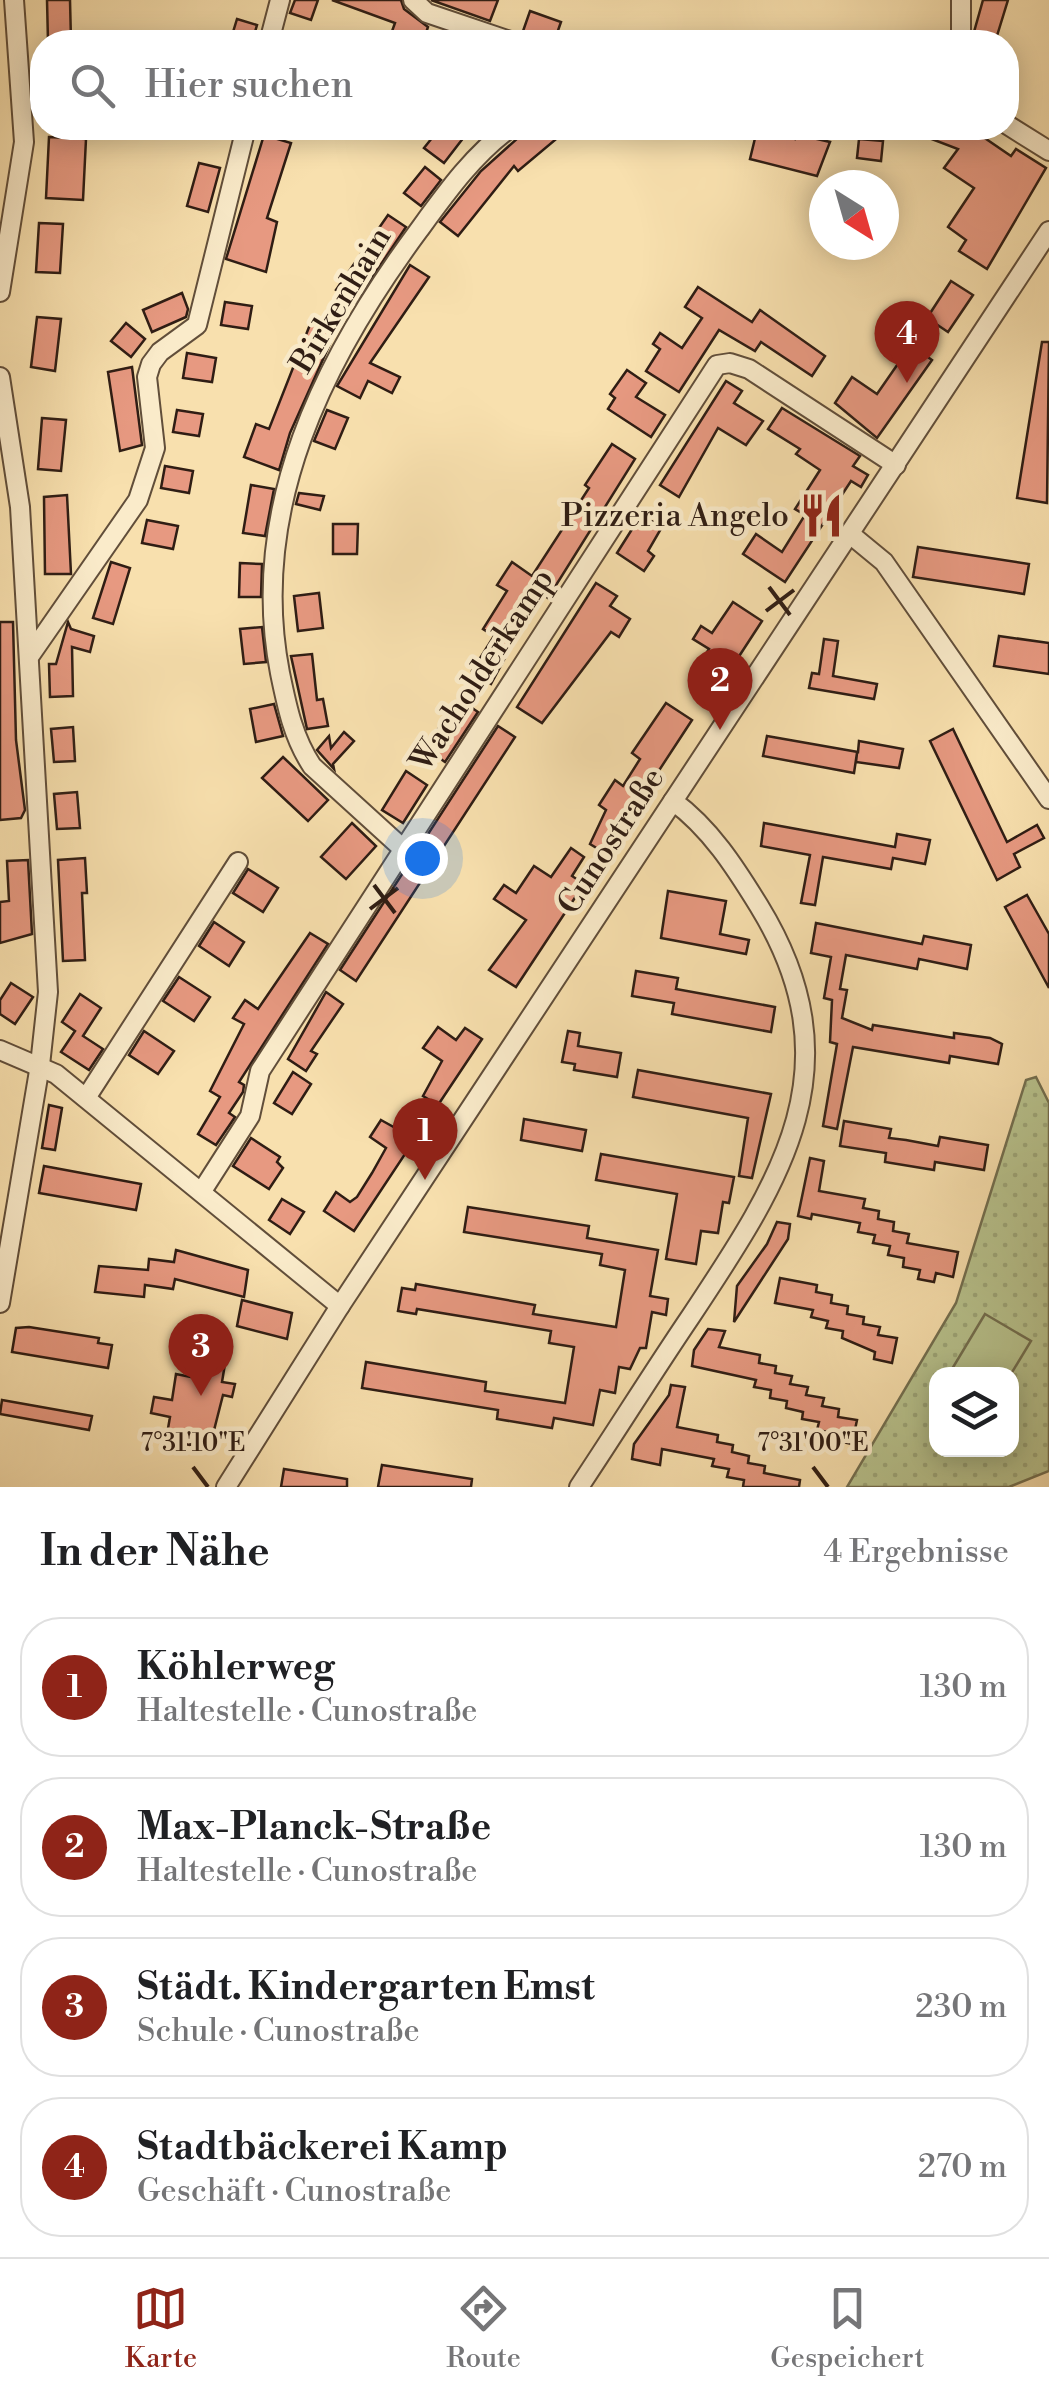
<!DOCTYPE html>
<html lang="de">
<meta charset="utf-8">
<style>
:root{--surface:#fff;--page:#f2f2f2;--text:#202124;--muted:#757577;--line:#e0e0e0;--accent:#8f2418}
body{margin:0;font-family:"Libre Bodoni",serif;background:var(--page);color:var(--text)}
.controls{position:absolute;right:30px;bottom:30px;display:grid;overflow:hidden;border-radius:20px;box-shadow:0 5px 25px #0003}
.controls button{width:90px;height:90px;display:grid;place-items:center;padding:0;border:0;border-bottom:2px solid var(--line);background:var(--surface);color:var(--text);font:50px sans-serif}
.compass{position:absolute;left:809px;top:170px;width:90px;height:90px;border-radius:50%;background:var(--surface);box-shadow:0 5px 25px #0003;rotate:143deg}
.you{position:absolute;left:422px;top:858px;width:35px;height:35px;margin:-25px;border:8px solid #fff;border-radius:50%;background:#1a73e8;box-shadow:0 0 0 15px #1a73e833}
.badge{display:grid;place-items:center;width:65px;height:65px;border-radius:50%;background:var(--accent);color:#fff;font-size:32px;font-weight:700}
.pin{position:absolute;translate:-50% -82px;filter:drop-shadow(0 2px 5px #0008)}
.pin::after{content:'';position:absolute;top:52px;width:35px;height:30px;background:inherit;clip-path:polygon(0 0,100% 0,50% 100%)}
.list{margin:0;padding:0;list-style:none}
h2{display:flex;justify-content:space-between;align-items:center;height:130px;margin:0;padding:0 40px;font-size:42px}
h2 small{font-size:32px;font-weight:400;color:var(--muted)}
.list li{display:grid;grid-template-columns:65px 1fr auto;gap:30px;align-items:center;box-sizing:border-box;height:140px;margin:0 20px 20px;padding:0 20px;border:2px solid var(--line);border-radius:40px}
.list b{display:block;font-size:38px;white-space:nowrap}
.list p{margin:0;font-size:32px;white-space:nowrap;color:var(--muted)}
.list em{font-size:32px;font-style:normal;color:var(--muted)}
.icon{flex:none;width:55px;height:55px;fill:none;stroke:currentColor;stroke-width:2;stroke-linecap:round;stroke-linejoin:round}
.map{position:relative;flex:none;width:1049px;height:1487px;overflow:hidden}
.search{position:absolute;background:var(--surface);box-shadow:0 5px 25px #0003;left:30px;right:30px;top:30px;height:110px;display:flex;align-items:center;gap:25px;box-sizing:border-box;padding:0 35px;border-radius:40px;color:var(--muted);font-size:38px}
.sheet{height:770px;background:var(--surface)}
nav{display:flex;justify-content:space-around;align-items:center;box-sizing:border-box;height:140px;border-top:2px solid var(--line);background:var(--surface);font-size:28px;color:var(--muted)}
nav a{display:grid;justify-items:center;gap:5px}
nav .on{color:var(--accent)}
.map>svg:first-child{display:block}
.grass{fill:url(#grass-dots);stroke:#747051;stroke-width:2.5;fill-rule:evenodd}
.garden{fill:#b8c38e;stroke:#747051;stroke-width:2.5}
.building{fill:#e79981;stroke:#2f1d14;stroke-width:2.5}
.lines{fill:none;stroke-linecap:round;stroke-linejoin:round}
.minor-casing{stroke:#614e3a;stroke-width:22}
.minor{stroke:#faebca;stroke-width:18}
.ticks{fill:none;stroke:#2f1d14;stroke-width:4}
.labels{text-anchor:middle;dominant-baseline:central;stroke-width:9;stroke-linejoin:round;paint-order:stroke}
.street-label{font-size:32px;fill:#2f1d14;stroke:#faebca}
.poi-label{font-size:32px;fill:#2f1d14;stroke:#faebca;text-anchor:end}
.ticks-label{font-size:25px;text-anchor:middle;fill:#2f1d14;stroke:#faebca;stroke-width:9;stroke-linejoin:round;paint-order:stroke}
</style>
<div class="map">
<svg width="1049" height="1487" viewBox="0 0 1049 1487">
<defs>
<pattern id="grass-dots" width="8" height="8" patternUnits="userSpaceOnUse" patternTransform="scale(2.5)"><rect width="8" height="8" fill="#b8c38e"/><path d="M2 2h.1M6 6h.1" fill="none" stroke="#9ea77a" stroke-width="1.8" stroke-linecap="round"/></pattern>
</defs>
<rect width="100%" height="100%" fill="#f8e0ae"/>
<filter id="stains"><feTurbulence type="fractalNoise" baseFrequency=".002" numOctaves="4"/><feColorMatrix values="0 0 0 0 .2 0 0 0 0 .09 0 0 0 0 .02 0 0 0 .5 -.17"/></filter>
<radialGradient id="worn" r=".72"><stop offset=".6" stop-color="#630" stop-opacity="0"/><stop offset="1" stop-color="#630" stop-opacity=".3"/></radialGradient>
<path class="grass" d="M1036 1077 1049 1103V1471L1009 1487H847L956 1303 1026 1080ZM936 1374H1012V1450H936Z"/>
<polygon class="garden" points="985,1314 1031,1341 1011,1374 949,1374"/>
<g class="building">
<polygon points="47,0 70,0 71,41 48,42"/>
<polygon points="295,0 318,0 311,20 290,13"/>
<polygon points="332,0 401,0 404,9 428,27 423,42 391,34 395,23"/>
<polygon points="431,0 498,0 490,21"/>
<polygon points="983,0 1008,0 996,39 974,32"/>
<polygon points="530,11 561,22 554,42 538,37 537,42 525,42 522,34"/>
<polygon points="237,19 257,25 252,42 230,42"/>
<polygon points="440,128 450,128 464,137 444,163 424,148"/>
<polygon points="529,128 554,128 561,135 518,171 514,166 458,236 440,222 481,171"/>
<polygon points="798,128 815,131 813,138 830,142 817,176 750,159 757,130 795,139"/>
<polygon points="933,128 970,128 1011,156 1016,149 1046,168 987,269 959,251 966,240 948,227 974,188 944,168 958,149 929,138"/>
<polygon points="264,135 291,143 267,218 277,222 266,272 226,259"/>
<polygon points="49,137 86,139 83,200 46,198"/>
<polygon points="859,139 883,141 881,161 857,158"/>
<polygon points="199,163 220,168 208,212 187,206"/>
<polygon points="425,167 441,180 421,206 404,193"/>
<polygon points="388,215 406,227 355,303 336,290"/>
<polygon points="39,223 63,224 60,273 36,272"/>
<polygon points="410,265 429,277 370,363 400,377 392,393 368,381 360,398 337,386"/>
<polygon points="951,281 973,295 948,332 927,318"/>
<polygon points="698,287 752,322 760,310 825,356 812,376 761,342 755,351 719,330 679,392 646,371 660,349 653,344 660,333 682,348 702,318 685,307"/>
<polygon points="182,293 188,309 186,317 152,332 143,310"/>
<polygon points="225,302 252,306 248,329 221,325"/>
<polygon points="37,317 61,319 55,371 31,367"/>
<polygon points="313,317 337,328 290,433 279,470 244,457 256,424 269,429"/>
<polygon points="126,323 145,339 131,357 111,341"/>
<polygon points="1042,342 1049,342 1047,503 1017,498"/>
<polygon points="911,345 932,360 877,438 835,403 852,377 877,394"/>
<polygon points="187,353 216,358 212,382 183,378"/>
<polygon points="132,367 142,445 120,451 108,372"/>
<polygon points="627,370 646,383 636,397 665,415 651,437 608,409 615,398 610,394"/>
<polygon points="726,381 742,391 734,403 763,421 746,445 718,428 679,497 660,485"/>
<polygon points="782,408 860,456 853,466 868,475 861,487 851,481 785,582 743,554 756,534 782,552 805,515 795,509 820,470 796,454 800,449 768,429"/>
<polygon points="177,410 203,414 199,436 173,432"/>
<polygon points="327,410 348,418 335,449 314,441"/>
<polygon points="42,418 66,420 61,471 38,469"/>
<polygon points="612,444 635,459 548,598 532,588 516,613 526,619 491,684 472,671 494,636 483,629 507,591 497,585 512,562 532,576 589,488 585,485"/>
<polygon points="165,466 193,471 189,493 161,488"/>
<polygon points="251,485 274,489 265,536 243,533"/>
<polygon points="299,493 324,496 320,510 296,504"/>
<polygon points="67,495 71,574 45,574 44,497"/>
<polygon points="641,515 662,527 648,551 654,556 644,571 617,553"/>
<polygon points="147,520 178,526 173,549 142,543"/>
<polygon points="333,524 358,524 357,554 333,554"/>
<polygon points="918,547 1029,564 1024,594 913,577"/>
<polygon points="111,562 130,568 113,624 93,618"/>
<polygon points="240,563 262,564 261,597 239,597"/>
<polygon points="596,583 617,596 610,606 630,619 619,637 611,632 542,723 517,707"/>
<polygon points="319,593 323,628 298,631 294,596"/>
<polygon points="733,602 762,621 721,684 697,668 709,649 693,639 701,626 712,633"/>
<polygon points="0,622 13,622 16,740 25,810 21,818 0,820"/>
<polygon points="68,622 71,629 94,636 90,652 72,647 73,696 50,697 49,664 56,664"/>
<polygon points="262,627 266,662 244,664 240,629"/>
<polygon points="999,636 1049,643 1049,674 994,666"/>
<polygon points="824,639 838,641 833,676 877,684 874,699 809,688 812,673 819,674"/>
<polygon points="312,654 317,700 323,699 328,726 307,729 291,656"/>
<polygon points="459,699 478,712 445,762 425,748"/>
<polygon points="666,703 692,720 605,853 590,844 606,810 599,805 615,780 623,786 640,759 632,753"/>
<polygon points="274,704 283,736 256,742 250,709"/>
<polygon points="498,726 515,737 356,981 340,970"/>
<polygon points="73,727 75,761 54,762 51,729"/>
<polygon points="953,729 1007,842 1037,825 1044,838 1014,854 1020,867 997,880 930,741"/>
<polygon points="344,732 354,741 333,764 334,769 317,750 329,736 331,748"/>
<polygon points="767,736 858,752 859,741 903,749 899,768 856,762 857,753 854,773 763,756"/>
<polygon points="283,757 328,800 308,821 262,778"/>
<polygon points="406,771 427,785 403,823 382,810"/>
<polygon points="77,792 80,828 57,829 54,794"/>
<polygon points="352,823 376,846 346,879 321,857"/>
<polygon points="764,823 895,847 897,834 930,840 925,864 893,858 891,869 823,857 815,905 801,903 810,855 761,846"/>
<polygon points="571,848 584,857 572,876 584,884 516,987 489,970 526,920 494,899 504,885 516,893 534,866 551,877"/>
<polygon points="85,858 87,893 82,893 85,960 63,961 58,860"/>
<polygon points="28,860 32,934 0,943 0,902 9,901 7,861"/>
<polygon points="248,869 278,888 263,912 233,893"/>
<polygon points="668,891 726,901 720,934 749,940 746,954 661,938"/>
<polygon points="1027,895 1049,934 1049,988 1005,907"/>
<polygon points="214,922 244,942 229,966 199,946"/>
<polygon points="816,923 922,944 924,936 971,945 967,969 919,959 917,969 846,955 840,989 847,990 842,1018 872,1030 873,1025 954,1038 954,1033 990,1038 1002,1044 998,1064 950,1056 949,1063 853,1047 837,1129 823,1126 837,1044 830,1042 832,1000 824,998 831,957 811,953"/>
<polygon points="310,933 328,944 239,1082 244,1085 243,1092 229,1113 235,1117 216,1145 198,1134 220,1097 210,1091 244,1024 233,1018 245,1000 258,1009"/>
<polygon points="636,971 678,978 676,989 775,1007 771,1032 672,1014 674,1003 632,996"/>
<polygon points="179,977 210,997 194,1021 163,1001"/>
<polygon points="11,983 33,997 15,1024 0,1014 0,1000"/>
<polygon points="326,992 343,1004 311,1051 317,1054 306,1071 288,1059"/>
<polygon points="80,994 101,1008 83,1036 103,1049 89,1070 61,1052 75,1031 62,1022"/>
<polygon points="438,1027 456,1040 465,1028 482,1039 438,1105 423,1096 442,1061 423,1048"/>
<polygon points="144,1031 174,1051 158,1074 129,1055"/>
<polygon points="568,1031 580,1033 578,1046 621,1053 617,1077 574,1070 575,1064 562,1062"/>
<polygon points="638,1070 771,1094 752,1178 739,1176 748,1118 633,1097"/>
<polygon points="293,1072 311,1084 292,1114 274,1103"/>
<polygon points="49,1105 62,1108 55,1150 42,1148"/>
<polygon points="524,1119 586,1130 582,1151 521,1140"/>
<polygon points="381,1120 415,1139 354,1231 324,1211 336,1192 350,1202 357,1197 372,1173 386,1148 370,1137"/>
<polygon points="844,1121 891,1129 889,1138 906,1140 938,1146 940,1137 988,1145 984,1170 935,1162 934,1170 885,1162 886,1153 840,1146"/>
<polygon points="251,1138 280,1157 277,1162 283,1168 269,1189 233,1166"/>
<polygon points="601,1154 734,1177 729,1203 723,1202 718,1233 701,1231 696,1264 666,1259 677,1194 596,1180"/>
<polygon points="810,1158 824,1161 819,1191 865,1199 863,1208 879,1211 878,1219 894,1222 893,1231 909,1234 907,1243 958,1252 953,1277 936,1273 934,1282 918,1279 920,1270 903,1267 904,1258 888,1255 890,1246 873,1243 875,1235 858,1232 860,1223 812,1214 811,1219 798,1216"/>
<polygon points="44,1166 141,1184 136,1210 39,1193"/>
<polygon points="282,1199 304,1212 290,1234 269,1220"/>
<polygon points="468,1207 589,1226 587,1238 658,1250 650,1296 668,1299 666,1315 652,1312 646,1348 640,1348 630,1369 619,1367 615,1393 600,1390 593,1425 554,1418 552,1428 497,1419 498,1410 362,1388 366,1362 486,1382 485,1391 565,1403 574,1347 549,1343 551,1331 417,1309 416,1314 398,1311 402,1288 415,1290 416,1284 535,1305 533,1314 616,1327 625,1270 600,1265 602,1254 464,1232"/>
<polygon points="777,1222 790,1224 788,1239 734,1322 737,1286 767,1244"/>
<polygon points="176,1250 248,1270 244,1297 175,1279 173,1289 145,1285 144,1297 95,1292 99,1266 148,1270 149,1259 174,1262"/>
<polygon points="780,1278 817,1285 816,1292 832,1295 831,1303 848,1306 847,1314 864,1317 863,1324 880,1327 878,1335 897,1338 892,1363 874,1359 875,1352 842,1338 843,1331 826,1328 828,1321 811,1317 813,1310 775,1303"/>
<polygon points="242,1300 292,1313 287,1339 237,1326"/>
<polygon points="29,1327 99,1338 98,1343 112,1345 108,1368 12,1352 16,1328"/>
<polygon points="708,1329 725,1331 719,1347 760,1355 759,1363 776,1366 775,1373 792,1376 790,1384 808,1387 806,1395 824,1398 822,1406 839,1409 838,1417 857,1420 852,1444 833,1440 834,1433 817,1430 819,1422 802,1419 803,1412 786,1408 787,1401 770,1398 771,1390 754,1387 756,1380 692,1366 694,1350"/>
<polygon points="197,1347 227,1352 222,1382 235,1384 232,1397 223,1395 211,1442 191,1438 190,1445 166,1440 170,1417 151,1413 154,1397 172,1400 176,1374 191,1377"/>
<polygon points="671,1385 685,1387 677,1427 718,1435 717,1442 733,1445 732,1452 749,1456 748,1463 765,1466 764,1473 800,1480 799,1487 743,1487 744,1480 727,1477 729,1469 712,1466 714,1459 662,1449 660,1465 632,1459 634,1444 669,1395"/>
<polygon points="2,1400 92,1416 89,1430 0,1414"/>
<polygon points="382,1465 472,1479 471,1487 378,1487"/>
<polygon points="284,1469 347,1479 347,1487 281,1487"/>
</g>
<g class="lines">
<defs>
<g id="minor">
<polyline points="413,0 427,13 513,42"/>
<polyline points="961,0 961,42"/>
<polyline points="269,42 280,0"/>
<polyline points="1006,124 1049,151"/>
<polyline points="0,292 24,142 14,0"/>
<polyline points="0,377 20,507 48,992 40,1065 0,1303"/>
<polyline points="850,534 884,562 1049,799"/>
<polyline points="31,654 138,500 155,448 147,377 151,364 160,352 197,325 246,128"/>
<path d="M401 847 312 766C293 737 287 707 280 673 248 509 324 358 419 230 446 193 473 155 510 128"/>
<polyline points="0,1050 56,1074 340,1306"/>
<polyline points="86,1098 238,862"/>
<polyline points="202,1191 250,1116 260,1071 717,365 730,363 749,369 896,465"/>
<polyline points="226,1487 340,1306 1049,231"/>
<path d="M579 1487C617 1430 653 1372 691 1316 782 1179 857 1066 759 906 735 867 710 828 673 801"/>
</g>
</defs>
<use href="#minor" class="minor-casing"/>
<use href="#minor" class="minor"/>
</g>
<path class="ticks" d="M769 587 790 615M766 611 794 590M374 885 395 913M370 909 398 888M193 1467 208 1487M813 1467 828 1487"/>
<defs>
<symbol id="restaurant-bare" viewBox="-9 -9 18 18"><path d="M-5-6h1v4h1v-4h1v4h1v-4h1v5L-1.5 .5V6h-2V.5L-5-1ZM5-6V6H3V1.5H1.5Q1.5-4 5-6Z" fill="#8f2418" stroke="#faebca" stroke-width="2.5" paint-order="stroke"/></symbol>
</defs>
<g fill-rule="evenodd">
<use href="#restaurant-bare" x="790" y="484" width="63" height="63"/>
</g>
<g class="labels">
<g class="street-label">
<text transform="translate(341 300) rotate(-59)">Birkenhain</text>
<text transform="translate(482 670) rotate(-57)">Wacholderkamp</text>
<text transform="translate(611 841) rotate(-57)">Cunostraße</text>
</g>
<g class="poi-label">
<text x="789" y="516">Pizzeria Angelo</text>
</g>
</g>
<g class="ticks-label">
<text x="193" y="1451">7°31'10"E</text>
<text x="813" y="1451">7°31'00"E</text>
</g>
<rect width="100%" height="100%" filter="url(#stains)"/>
<rect width="100%" height="100%" fill="url(#worn)"/>
</svg>
<div class="controls">
<button><svg class="icon" aria-label="layers" viewBox="0 0 24 24"><path d="M12 4l9 5-9 5-9-5zM3 14l9 5 9-5"/></svg></button>
</div>
<svg class="compass" viewBox="-18 -18 36 36"><path d="M0-13l5 13h-10z" fill="#e53935"/><path d="M0 13l5-13h-10z" fill="#757577"/></svg>
<div class="you"></div>
<div class="pin badge" style="left:425px;top:1180px">1</div>
<div class="pin badge" style="left:720px;top:730px">2</div>
<div class="pin badge" style="left:201px;top:1396px">3</div>
<div class="pin badge" style="left:907px;top:383px">4</div>
<div class="search"><svg class="icon" aria-label="search" viewBox="0 0 24 24"><circle cx="10" cy="10" r="6"/><path d="M15 15l6 6"/></svg>Hier suchen</div>
</div>
<section class="sheet">
<h2>In der Nähe<small>4 Ergebnisse</small></h2>
<ul class="list">
<li><span class="badge">1</span><div><b>Köhlerweg</b><p>Haltestelle · Cunostraße</p></div><em>130 m</em></li>
<li><span class="badge">2</span><div><b>Max-Planck-Straße</b><p>Haltestelle · Cunostraße</p></div><em>130 m</em></li>
<li><span class="badge">3</span><div><b>Städt. Kindergarten Emst</b><p>Schule · Cunostraße</p></div><em>230 m</em></li>
<li><span class="badge">4</span><div><b>Stadtbäckerei Kamp</b><p>Geschäft · Cunostraße</p></div><em>270 m</em></li>
</ul>
</section>
<nav>
<a class="on"><svg class="icon" aria-label="map" viewBox="0 0 24 24"><path d="M3 6l6-2 6 2 6-2v14l-6 2-6-2-6 2zM9 4v14M15 6v14"/></svg>Karte</a>
<a><svg class="icon" aria-label="directions" viewBox="0 0 24 24"><path d="M12 3l9 9-9 9-9-9zM9 14v-3h6M13 9l2 2-2 2"/></svg>Route</a>
<a><svg class="icon" aria-label="saved" viewBox="0 0 24 24"><path d="M7 4h10v16l-5-4-5 4z"/></svg>Gespeichert</a>
</nav>
